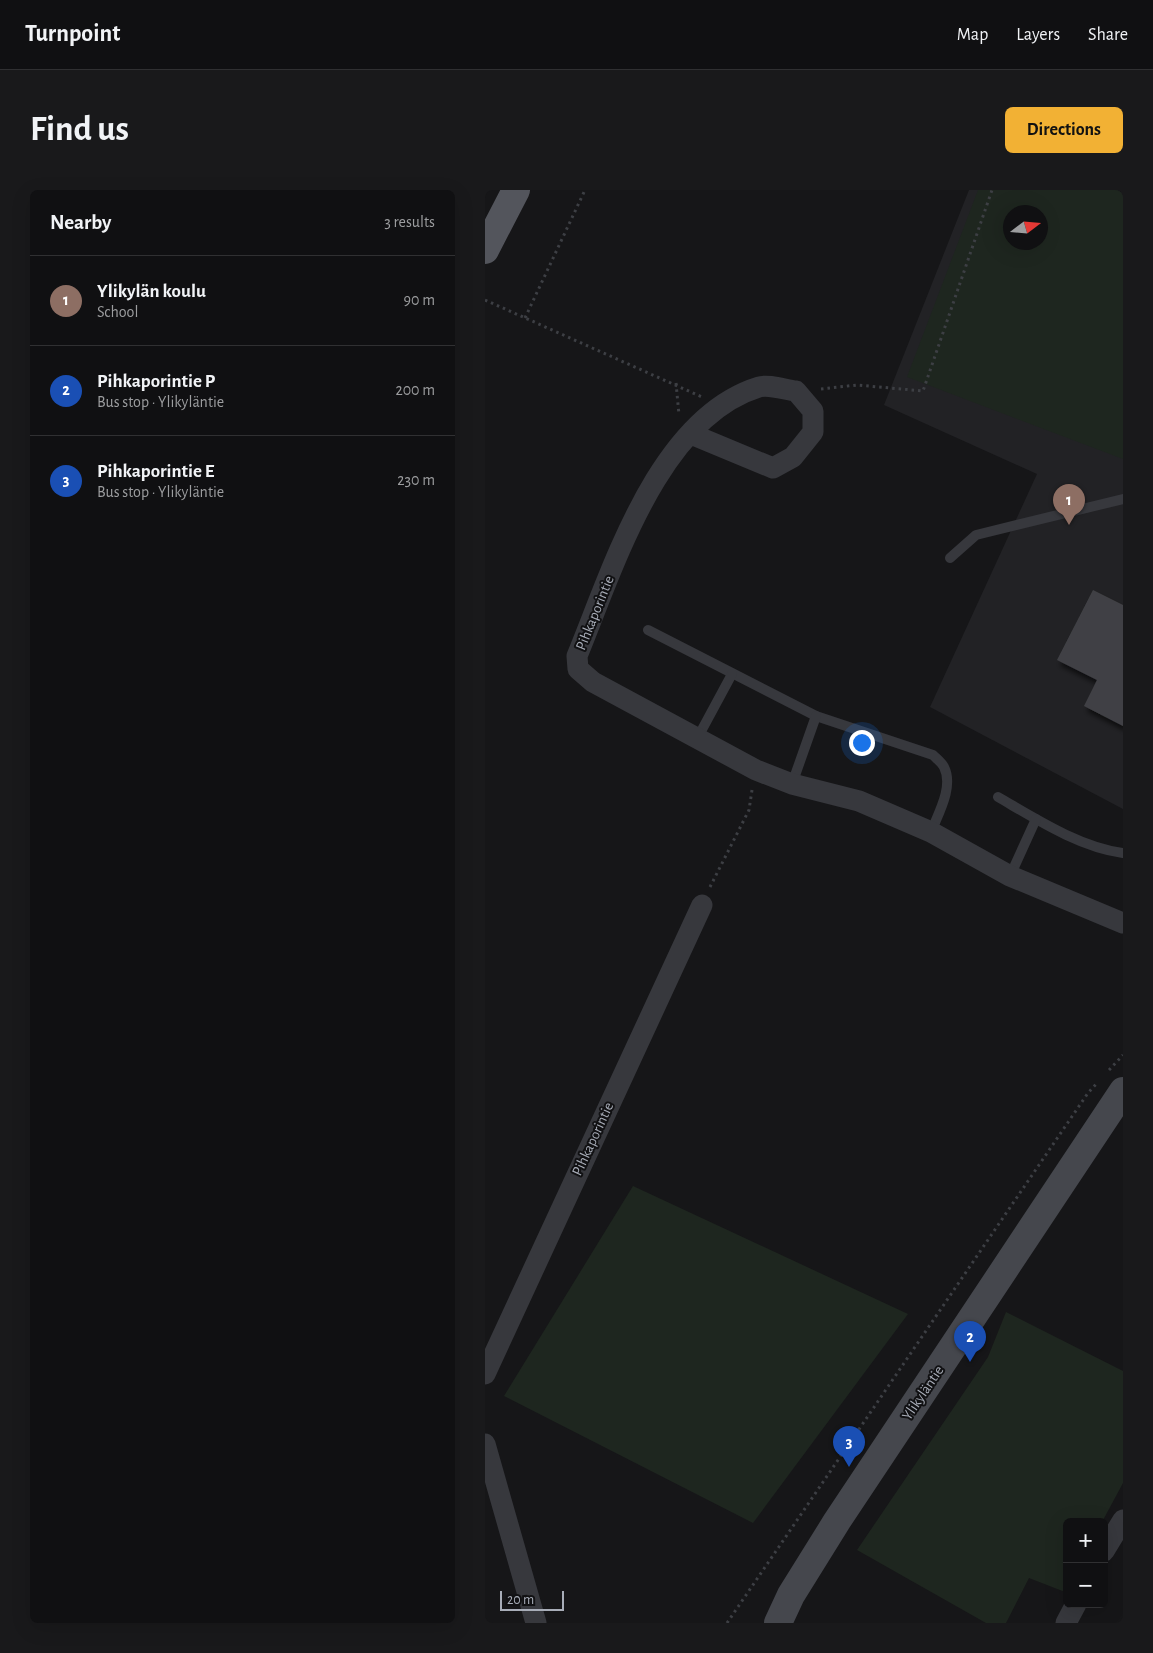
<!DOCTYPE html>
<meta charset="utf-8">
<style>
:root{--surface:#101012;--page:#19191b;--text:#f1f3f6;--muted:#9c9d9f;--line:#303032;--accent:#f2b134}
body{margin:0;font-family:"Alegreya Sans",sans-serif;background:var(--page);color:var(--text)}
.controls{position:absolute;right:15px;bottom:15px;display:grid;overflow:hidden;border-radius:8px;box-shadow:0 5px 20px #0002}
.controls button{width:45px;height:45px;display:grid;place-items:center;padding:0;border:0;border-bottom:1px solid var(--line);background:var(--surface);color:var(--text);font:25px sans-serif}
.compass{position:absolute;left:518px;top:15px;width:45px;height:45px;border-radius:50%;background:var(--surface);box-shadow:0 5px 20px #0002;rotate:74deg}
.scale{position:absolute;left:15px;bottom:12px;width:64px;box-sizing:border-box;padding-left:5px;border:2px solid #a8adb8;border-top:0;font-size:14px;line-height:18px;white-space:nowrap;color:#a8adb8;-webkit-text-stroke:4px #111113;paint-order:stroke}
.you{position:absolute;left:376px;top:552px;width:18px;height:18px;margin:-12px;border:4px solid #fff;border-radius:50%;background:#1a73e8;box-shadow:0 0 0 8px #1a73e833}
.badge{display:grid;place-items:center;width:32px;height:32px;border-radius:50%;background:var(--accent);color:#fff;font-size:16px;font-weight:700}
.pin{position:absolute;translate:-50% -41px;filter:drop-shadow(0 1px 2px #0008)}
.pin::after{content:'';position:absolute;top:26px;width:18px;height:15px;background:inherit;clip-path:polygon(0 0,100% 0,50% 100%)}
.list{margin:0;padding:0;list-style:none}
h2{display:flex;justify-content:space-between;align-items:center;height:65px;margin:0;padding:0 20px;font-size:21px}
h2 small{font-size:16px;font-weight:400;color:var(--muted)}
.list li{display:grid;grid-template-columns:32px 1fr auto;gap:15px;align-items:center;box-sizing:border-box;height:90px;padding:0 20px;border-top:1px solid var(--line)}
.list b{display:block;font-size:19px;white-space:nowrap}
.list p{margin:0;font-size:16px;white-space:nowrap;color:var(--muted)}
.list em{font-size:16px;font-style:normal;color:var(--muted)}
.map{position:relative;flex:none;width:638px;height:1433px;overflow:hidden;border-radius:8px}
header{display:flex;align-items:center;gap:30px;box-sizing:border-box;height:70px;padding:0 25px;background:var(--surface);border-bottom:1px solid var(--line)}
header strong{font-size:24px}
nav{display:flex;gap:28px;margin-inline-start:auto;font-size:18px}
.intro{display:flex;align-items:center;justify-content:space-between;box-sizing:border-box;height:120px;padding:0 30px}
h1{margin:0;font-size:35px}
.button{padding:12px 22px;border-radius:8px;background:var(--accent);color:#111;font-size:18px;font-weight:700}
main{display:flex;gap:30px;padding:0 30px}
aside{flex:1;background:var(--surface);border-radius:8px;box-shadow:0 5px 20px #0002}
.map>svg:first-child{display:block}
.built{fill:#222225;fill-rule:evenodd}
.green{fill:#1e261f;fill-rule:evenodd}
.building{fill:#404145;filter:url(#shadow)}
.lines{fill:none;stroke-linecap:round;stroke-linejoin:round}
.path{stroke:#3d3f44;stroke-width:3;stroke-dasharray:2.5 4;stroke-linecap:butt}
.service{stroke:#37383d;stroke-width:10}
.minor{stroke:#37383d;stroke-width:21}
.secondary{stroke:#45474d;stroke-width:28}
.primary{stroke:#53555c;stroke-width:28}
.labels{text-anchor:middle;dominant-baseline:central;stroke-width:4;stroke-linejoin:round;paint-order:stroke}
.street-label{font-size:15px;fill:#a8adb8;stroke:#111113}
</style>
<header>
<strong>Turnpoint</strong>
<nav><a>Map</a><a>Layers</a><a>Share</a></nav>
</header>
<div class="intro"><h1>Find us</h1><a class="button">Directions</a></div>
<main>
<aside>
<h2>Nearby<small>3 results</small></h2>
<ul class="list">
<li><span class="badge" style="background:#8d6e63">1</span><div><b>Ylikylän koulu</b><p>School</p></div><em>90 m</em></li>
<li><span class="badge" style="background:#1a4fb4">2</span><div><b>Pihkaporintie P</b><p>Bus stop · Ylikyläntie</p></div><em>200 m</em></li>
<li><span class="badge" style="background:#1a4fb4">3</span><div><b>Pihkaporintie E</b><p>Bus stop · Ylikyläntie</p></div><em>230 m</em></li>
</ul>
</aside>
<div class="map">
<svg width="638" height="1433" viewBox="0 0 638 1433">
<defs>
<filter id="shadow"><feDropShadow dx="3" dy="5.5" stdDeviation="2.5" flood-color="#0009"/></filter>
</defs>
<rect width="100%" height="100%" fill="#161618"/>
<path class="built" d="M484 0H638V619L445 517 552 284 399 215ZM526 22H556V52H526Z"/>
<g class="green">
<path d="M493 0H638V269L422 187ZM556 22V52H526V22Z"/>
<polygon points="148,996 423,1124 268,1333 19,1206"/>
<polygon points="521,1122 638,1181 638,1293 617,1332 582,1332 582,1398 580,1402 544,1388 521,1433 501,1433 372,1360 503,1167"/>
</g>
<polygon class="building" points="608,400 638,415 638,536 599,516 612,490 572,470"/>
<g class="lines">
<g class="path">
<polyline points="0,110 217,207"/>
<polyline points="40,128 100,0"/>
<polyline points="191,193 194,225"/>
<polyline points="336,199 372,195 438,201 507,0"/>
<polyline points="225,697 264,620 267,600"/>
<polyline points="624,880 638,865"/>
<polyline points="242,1433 603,903 613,892"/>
</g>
<g class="service">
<polyline points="465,368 491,345 638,309"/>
<path d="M163 440 331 526 448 565C452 569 457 573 459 577 469 597 453 624 446 642"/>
<polyline points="213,547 247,484"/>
<polyline points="307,594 331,526"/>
<path d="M513 607C551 629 594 657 638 663"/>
<polyline points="525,686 551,629"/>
</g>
<g class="minor">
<path d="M206 244 288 278 308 267 328 242V221L311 201C301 200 284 194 274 197 173 228 128 379 92 466L93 479 108 492 271 580 307 594 374 611 446 642 525 686 638 733"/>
<polyline points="0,1184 217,715"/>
<polyline points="0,1254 51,1433"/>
<polyline points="619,1361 638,1330"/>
<polyline points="581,1433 591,1414"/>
</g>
<polyline class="secondary" points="293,1433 306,1405 352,1331 638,901"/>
<polyline class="primary" points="0,60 31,0"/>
</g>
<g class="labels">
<g class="street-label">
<text transform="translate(110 423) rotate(-68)">Pihkaporintie</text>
<text transform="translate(108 949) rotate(-65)">Pihkaporintie</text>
<text transform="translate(438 1203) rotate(-56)">Ylikyläntie</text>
</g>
</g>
</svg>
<div class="controls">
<button>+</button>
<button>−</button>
</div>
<svg class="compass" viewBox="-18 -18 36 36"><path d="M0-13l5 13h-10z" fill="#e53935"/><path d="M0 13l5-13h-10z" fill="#9c9d9f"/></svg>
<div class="scale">20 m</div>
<div class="you"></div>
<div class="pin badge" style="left:584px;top:335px;background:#8d6e63">1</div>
<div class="pin badge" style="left:485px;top:1172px;background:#1a4fb4">2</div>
<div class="pin badge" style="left:364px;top:1277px;background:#1a4fb4">3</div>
</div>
</main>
